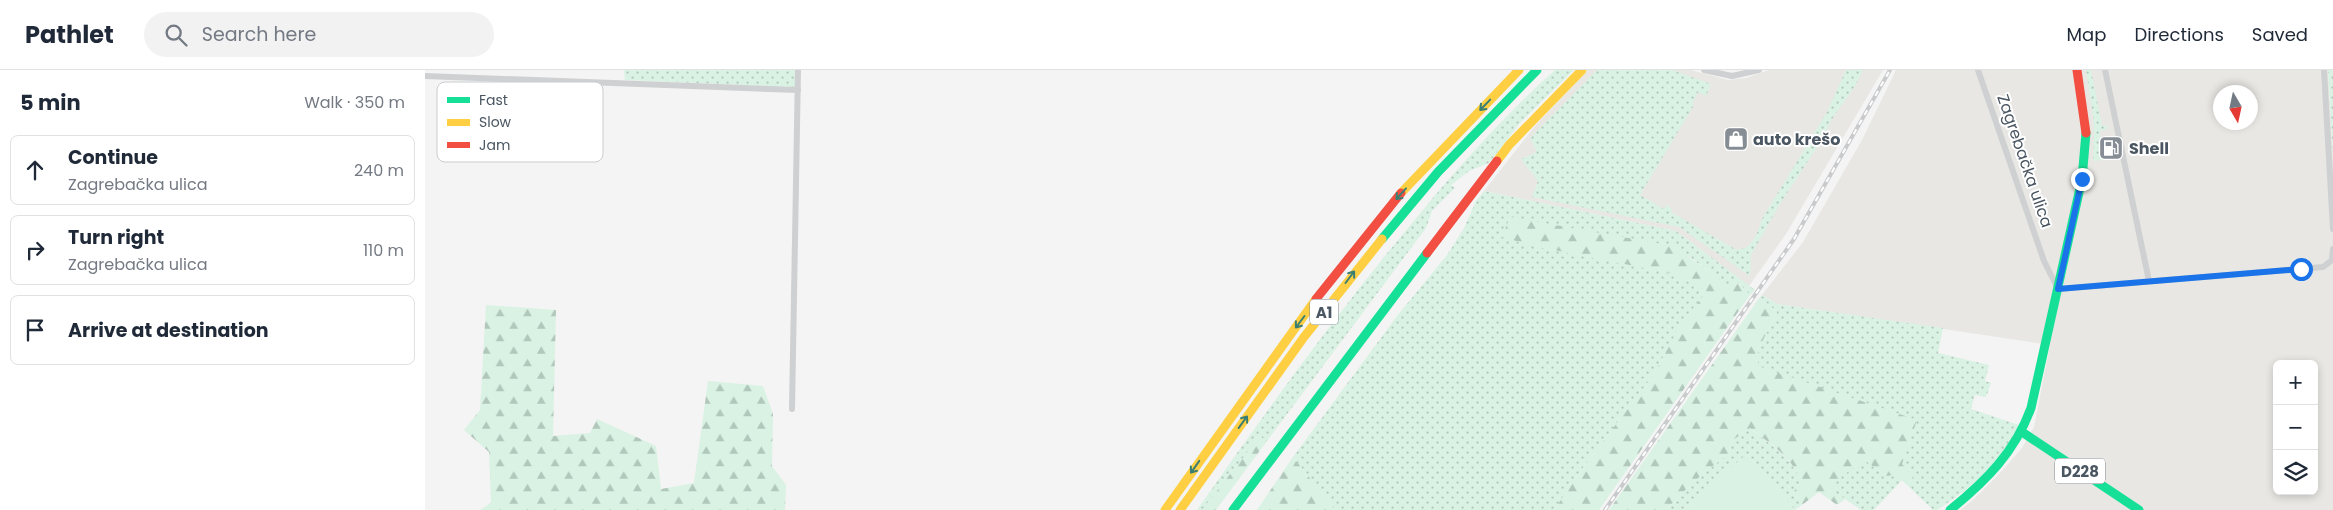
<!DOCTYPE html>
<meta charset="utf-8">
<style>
:root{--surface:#fff;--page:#f2f2f3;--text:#1f2937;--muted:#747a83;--line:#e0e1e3}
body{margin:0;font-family:Poppins,sans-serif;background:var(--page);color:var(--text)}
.controls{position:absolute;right:15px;bottom:15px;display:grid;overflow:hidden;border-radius:8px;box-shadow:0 2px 8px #0003}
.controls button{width:45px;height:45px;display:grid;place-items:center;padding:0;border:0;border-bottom:1px solid var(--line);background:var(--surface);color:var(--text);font:25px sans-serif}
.compass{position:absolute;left:1788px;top:15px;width:45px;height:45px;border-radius:50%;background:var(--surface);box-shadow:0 2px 8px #0003;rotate:171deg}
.stop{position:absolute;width:15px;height:15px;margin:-11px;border:4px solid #1a73e8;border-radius:50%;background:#fff}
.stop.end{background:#1a73e8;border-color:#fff;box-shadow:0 1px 5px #0008}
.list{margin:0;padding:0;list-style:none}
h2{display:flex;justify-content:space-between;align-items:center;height:65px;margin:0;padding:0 20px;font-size:21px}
h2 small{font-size:16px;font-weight:400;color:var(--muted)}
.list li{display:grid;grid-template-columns:32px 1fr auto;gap:15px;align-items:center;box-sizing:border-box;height:70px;margin:0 10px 10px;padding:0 10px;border:1px solid var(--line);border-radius:8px}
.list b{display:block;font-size:19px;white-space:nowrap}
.list p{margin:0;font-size:16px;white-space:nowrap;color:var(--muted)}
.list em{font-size:16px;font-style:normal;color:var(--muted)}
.icon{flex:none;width:28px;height:28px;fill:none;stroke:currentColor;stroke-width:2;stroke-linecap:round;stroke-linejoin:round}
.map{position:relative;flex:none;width:1908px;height:440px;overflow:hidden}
header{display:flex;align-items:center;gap:30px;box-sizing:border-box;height:70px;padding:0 25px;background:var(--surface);border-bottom:1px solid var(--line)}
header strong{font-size:24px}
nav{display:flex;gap:28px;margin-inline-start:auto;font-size:18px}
.search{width:350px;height:45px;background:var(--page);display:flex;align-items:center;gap:12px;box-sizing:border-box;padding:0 18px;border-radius:28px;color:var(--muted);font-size:19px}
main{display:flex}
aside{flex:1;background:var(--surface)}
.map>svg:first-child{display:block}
.commercial{fill:#e8e7e3;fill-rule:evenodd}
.grass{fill:url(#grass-dots)}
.forest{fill:url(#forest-firs)}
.garden{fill:#d9f2e3}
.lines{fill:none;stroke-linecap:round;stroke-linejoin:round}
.street{stroke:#ced0d2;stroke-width:6}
.fast{stroke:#16e098;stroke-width:9}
.slow{stroke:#ffcf43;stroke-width:9}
.jam{stroke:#f24e42;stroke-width:9}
.rail-casing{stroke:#c9cacc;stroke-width:4}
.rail{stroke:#fff;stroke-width:2;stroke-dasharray:5.5;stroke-linecap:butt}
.oneway{stroke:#3a7f72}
.route{stroke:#1a73e8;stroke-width:6}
.labels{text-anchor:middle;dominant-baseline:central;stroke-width:4;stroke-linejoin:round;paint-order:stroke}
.shield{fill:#fff;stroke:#808990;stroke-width:1}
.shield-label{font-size:15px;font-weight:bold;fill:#4a5661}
.poi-label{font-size:16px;font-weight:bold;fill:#4a5661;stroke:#fff;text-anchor:start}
.street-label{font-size:16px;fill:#4a5661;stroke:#fff}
.key{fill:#fff;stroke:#c9ccd0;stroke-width:1}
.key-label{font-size:14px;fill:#4a5661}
</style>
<header>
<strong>Pathlet</strong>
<div class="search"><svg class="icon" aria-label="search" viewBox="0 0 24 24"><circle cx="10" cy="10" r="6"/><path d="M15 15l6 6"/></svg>Search here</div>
<nav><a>Map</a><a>Directions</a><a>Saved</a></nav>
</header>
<main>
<aside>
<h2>5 min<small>Walk · 350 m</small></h2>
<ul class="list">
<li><svg class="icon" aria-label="ahead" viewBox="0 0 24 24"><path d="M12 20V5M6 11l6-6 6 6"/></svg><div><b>Continue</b><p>Zagrebačka ulica</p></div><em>240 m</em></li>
<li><svg class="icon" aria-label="right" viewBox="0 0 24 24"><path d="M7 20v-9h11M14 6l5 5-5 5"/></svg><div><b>Turn right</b><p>Zagrebačka ulica</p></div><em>110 m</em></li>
<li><svg class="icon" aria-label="arrive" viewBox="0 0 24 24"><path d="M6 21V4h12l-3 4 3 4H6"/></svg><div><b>Arrive at destination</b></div></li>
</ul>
</aside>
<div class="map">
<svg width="1908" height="440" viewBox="0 0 1908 440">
<defs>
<pattern id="grass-dots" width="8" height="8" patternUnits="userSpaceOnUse" patternTransform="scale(1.25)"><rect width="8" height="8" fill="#d9f2e3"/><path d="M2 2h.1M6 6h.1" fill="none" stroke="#b2c7bb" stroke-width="1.8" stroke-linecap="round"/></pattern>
<pattern id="forest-firs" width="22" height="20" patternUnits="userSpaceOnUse" patternTransform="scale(1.25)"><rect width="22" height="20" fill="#d9f2e3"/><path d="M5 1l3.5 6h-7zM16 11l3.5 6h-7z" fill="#b2c7bb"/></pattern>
</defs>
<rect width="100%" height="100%" fill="#f4f4f4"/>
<g class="commercial">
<polygon points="1163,0 1266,0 1303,10 1321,8 1344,0 1458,0 1361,164 1324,216 1251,161 1059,121 1110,56"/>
<path d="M1471 0H1903L1908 84V440H1535L1548 430 1576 402 1597 378 1609 357 1625 275 1352 234 1337 225 1378 172 1437 70ZM1796 22H1826V52H1796ZM1852 294H1889V421H1852Z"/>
</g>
<g class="grass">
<polygon points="199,0 370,0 370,17 200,10"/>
<path d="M1130 0H1149L1095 53 1064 93 1044 101 1026 115 1030 118 1007 141 1001 158 842 371 835 367 777 440H772C844 337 917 236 997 141 1039 91 1082 43 1130 0Z"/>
<path d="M1172 0H1247L1286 14 1281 26 1273 22 1267 34 1269 35 1215 125 1239 139 1242 135 1247 139 1246 142 1310 179C1326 182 1333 163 1337 149L1402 42 1421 0H1438L1430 16 1407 49 1394 74 1353 137 1326 185 1325 206 1254 157 1107 127 1113 111 1096 89 1112 82 1105 68Z"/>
<polygon points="1661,0 1666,0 1677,56 1683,56 1682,59 1675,61 1675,70 1679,71 1678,90 1668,91 1669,52"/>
<polygon points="1903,0 1908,0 1908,84"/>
<polygon points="1059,121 1251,161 1330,220 1325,225 1312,211 1302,215 1265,187 1078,167 1109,176 1246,203 1283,221 1258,251 1227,307 1157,399 1129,440 910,440 868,387 972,246 1022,185 1039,158 1051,131"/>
<path d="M1337 225 1352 234 1518 258 1513 283 1564 295 1560 311 1566 313 1561 327 1550 325 1546 339 1594 355C1571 397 1552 414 1512 440H1508L1482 415 1488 407 1333 296V280L1352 242 1335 227Z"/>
<path d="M1325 358C1345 375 1365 385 1376 411L1368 423 1377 435 1370 440 1322 384 1258 440H1241L1267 413 1304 383 1308 370Z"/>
<polygon points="1440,390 1460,406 1471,405 1477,410 1449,440 1436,440 1411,423 1406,413"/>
</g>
<g class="forest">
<polygon points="1085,147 1248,176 1302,214 1312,211 1325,225 1174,440 1129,440 1157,399 1227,307 1258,251 1282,221 1245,203 1109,176 1077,167"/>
<path d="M1335 227 1352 242 1333 280V296L1492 350 1477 394 1488 407 1482 415 1471 405 1460 406 1440 390 1407 413 1411 423 1420 429 1412 435 1394 422 1377 435 1368 423 1376 411C1366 385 1345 374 1325 358L1308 370 1304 383 1267 413 1241 440H1184Z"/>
<polygon points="61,235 131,240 128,366 165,363 172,349 231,376 236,419 269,413 283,311 338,316 348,344 347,396 361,415 360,440 55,440 66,433 64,382 39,360 55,340"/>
<polygon points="835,366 842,371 791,440 777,440"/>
<polygon points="868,387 910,440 832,440"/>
</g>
<polygon class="garden" points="1322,384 1370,440 1258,440"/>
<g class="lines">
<g class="street">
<polyline points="1279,0 1307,6 1334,0"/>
<polyline points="1553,0 1619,191 1633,219 1898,197 1907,190 1908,179"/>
<polyline points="1680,0 1724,211"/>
<polyline points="1899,0 1908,159"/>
<polyline points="0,6 373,20"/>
<polyline points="367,339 373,0"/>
</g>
<g class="fast">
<polyline points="957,169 1013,102 1112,0"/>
<polyline points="1597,362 1714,440"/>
<polyline points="808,440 1002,183"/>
<path d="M1525 440C1561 411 1590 382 1606 338L1657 109 1661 63"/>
</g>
<g class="slow">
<polyline points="1072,91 1084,75 1157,0"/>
<polyline points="976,123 1094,0"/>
<polyline points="740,440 891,229"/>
<polyline points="755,440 879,267 957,169"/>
</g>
<g class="jam">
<polyline points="1652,0 1661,63"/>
<polyline points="1002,183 1072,91"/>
<polyline points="891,229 976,123"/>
</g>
<defs>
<polyline id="rail" points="1180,440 1369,169 1465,0"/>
</defs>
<use href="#rail" class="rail-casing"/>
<use href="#rail" class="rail"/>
</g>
<defs><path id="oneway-shaft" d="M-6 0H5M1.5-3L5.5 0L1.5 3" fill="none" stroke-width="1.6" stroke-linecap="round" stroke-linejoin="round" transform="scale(1.25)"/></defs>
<g class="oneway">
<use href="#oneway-shaft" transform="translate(1060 35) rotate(134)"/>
<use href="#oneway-shaft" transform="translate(976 124) rotate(132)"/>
<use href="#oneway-shaft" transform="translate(925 207) rotate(-53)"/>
<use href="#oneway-shaft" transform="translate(875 252) rotate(127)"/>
<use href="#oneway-shaft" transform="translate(818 352) rotate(-54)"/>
<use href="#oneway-shaft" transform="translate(770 397) rotate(125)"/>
</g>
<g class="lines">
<polyline class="route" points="1657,109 1633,219 1876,199"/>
</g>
<defs>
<symbol id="shop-square" viewBox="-11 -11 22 22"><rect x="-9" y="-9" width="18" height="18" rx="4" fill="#868d94" stroke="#fff"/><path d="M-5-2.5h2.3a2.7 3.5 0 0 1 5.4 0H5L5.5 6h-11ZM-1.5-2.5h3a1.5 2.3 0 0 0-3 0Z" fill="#fff"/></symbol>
<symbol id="fuel-square" viewBox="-11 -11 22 22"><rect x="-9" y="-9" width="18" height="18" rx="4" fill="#868d94" stroke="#fff"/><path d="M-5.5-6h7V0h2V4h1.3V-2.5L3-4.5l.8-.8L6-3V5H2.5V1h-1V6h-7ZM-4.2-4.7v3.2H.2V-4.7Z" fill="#fff"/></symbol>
</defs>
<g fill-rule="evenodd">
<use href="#shop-square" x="1297" y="55" width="28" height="28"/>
<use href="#fuel-square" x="1672" y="64" width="28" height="28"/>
</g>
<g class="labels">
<g class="shield">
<rect x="885" y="229.5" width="28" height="25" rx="4"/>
<rect x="1630" y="388.5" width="50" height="25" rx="4"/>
</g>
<g class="shield-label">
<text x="899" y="242">A1</text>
<text x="1655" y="401">D228</text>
</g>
<g class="poi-label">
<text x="1328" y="69">auto krešo</text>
<text x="1704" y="78">Shell</text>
</g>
<g class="street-label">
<text transform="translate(1600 91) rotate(71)">Zagrebačka ulica</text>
</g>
</g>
<rect x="12" y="12" width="166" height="80" rx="8" class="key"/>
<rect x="22" y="27" width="23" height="6" fill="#16e098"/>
<rect x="22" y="49" width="23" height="7" fill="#ffcf43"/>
<rect x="22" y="72" width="23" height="6" fill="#f24e42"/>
<g class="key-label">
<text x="54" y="35">Fast</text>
<text x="54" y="57">Slow</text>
<text x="54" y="80">Jam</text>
</g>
</svg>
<div class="controls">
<button>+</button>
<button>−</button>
<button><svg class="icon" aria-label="layers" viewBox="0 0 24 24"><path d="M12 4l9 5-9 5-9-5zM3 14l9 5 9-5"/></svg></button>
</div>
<svg class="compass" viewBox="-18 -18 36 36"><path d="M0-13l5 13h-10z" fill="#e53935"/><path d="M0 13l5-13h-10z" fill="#747a83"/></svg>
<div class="stop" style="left:1876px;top:199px"></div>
<div class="stop end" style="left:1657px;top:109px"></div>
</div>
</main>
